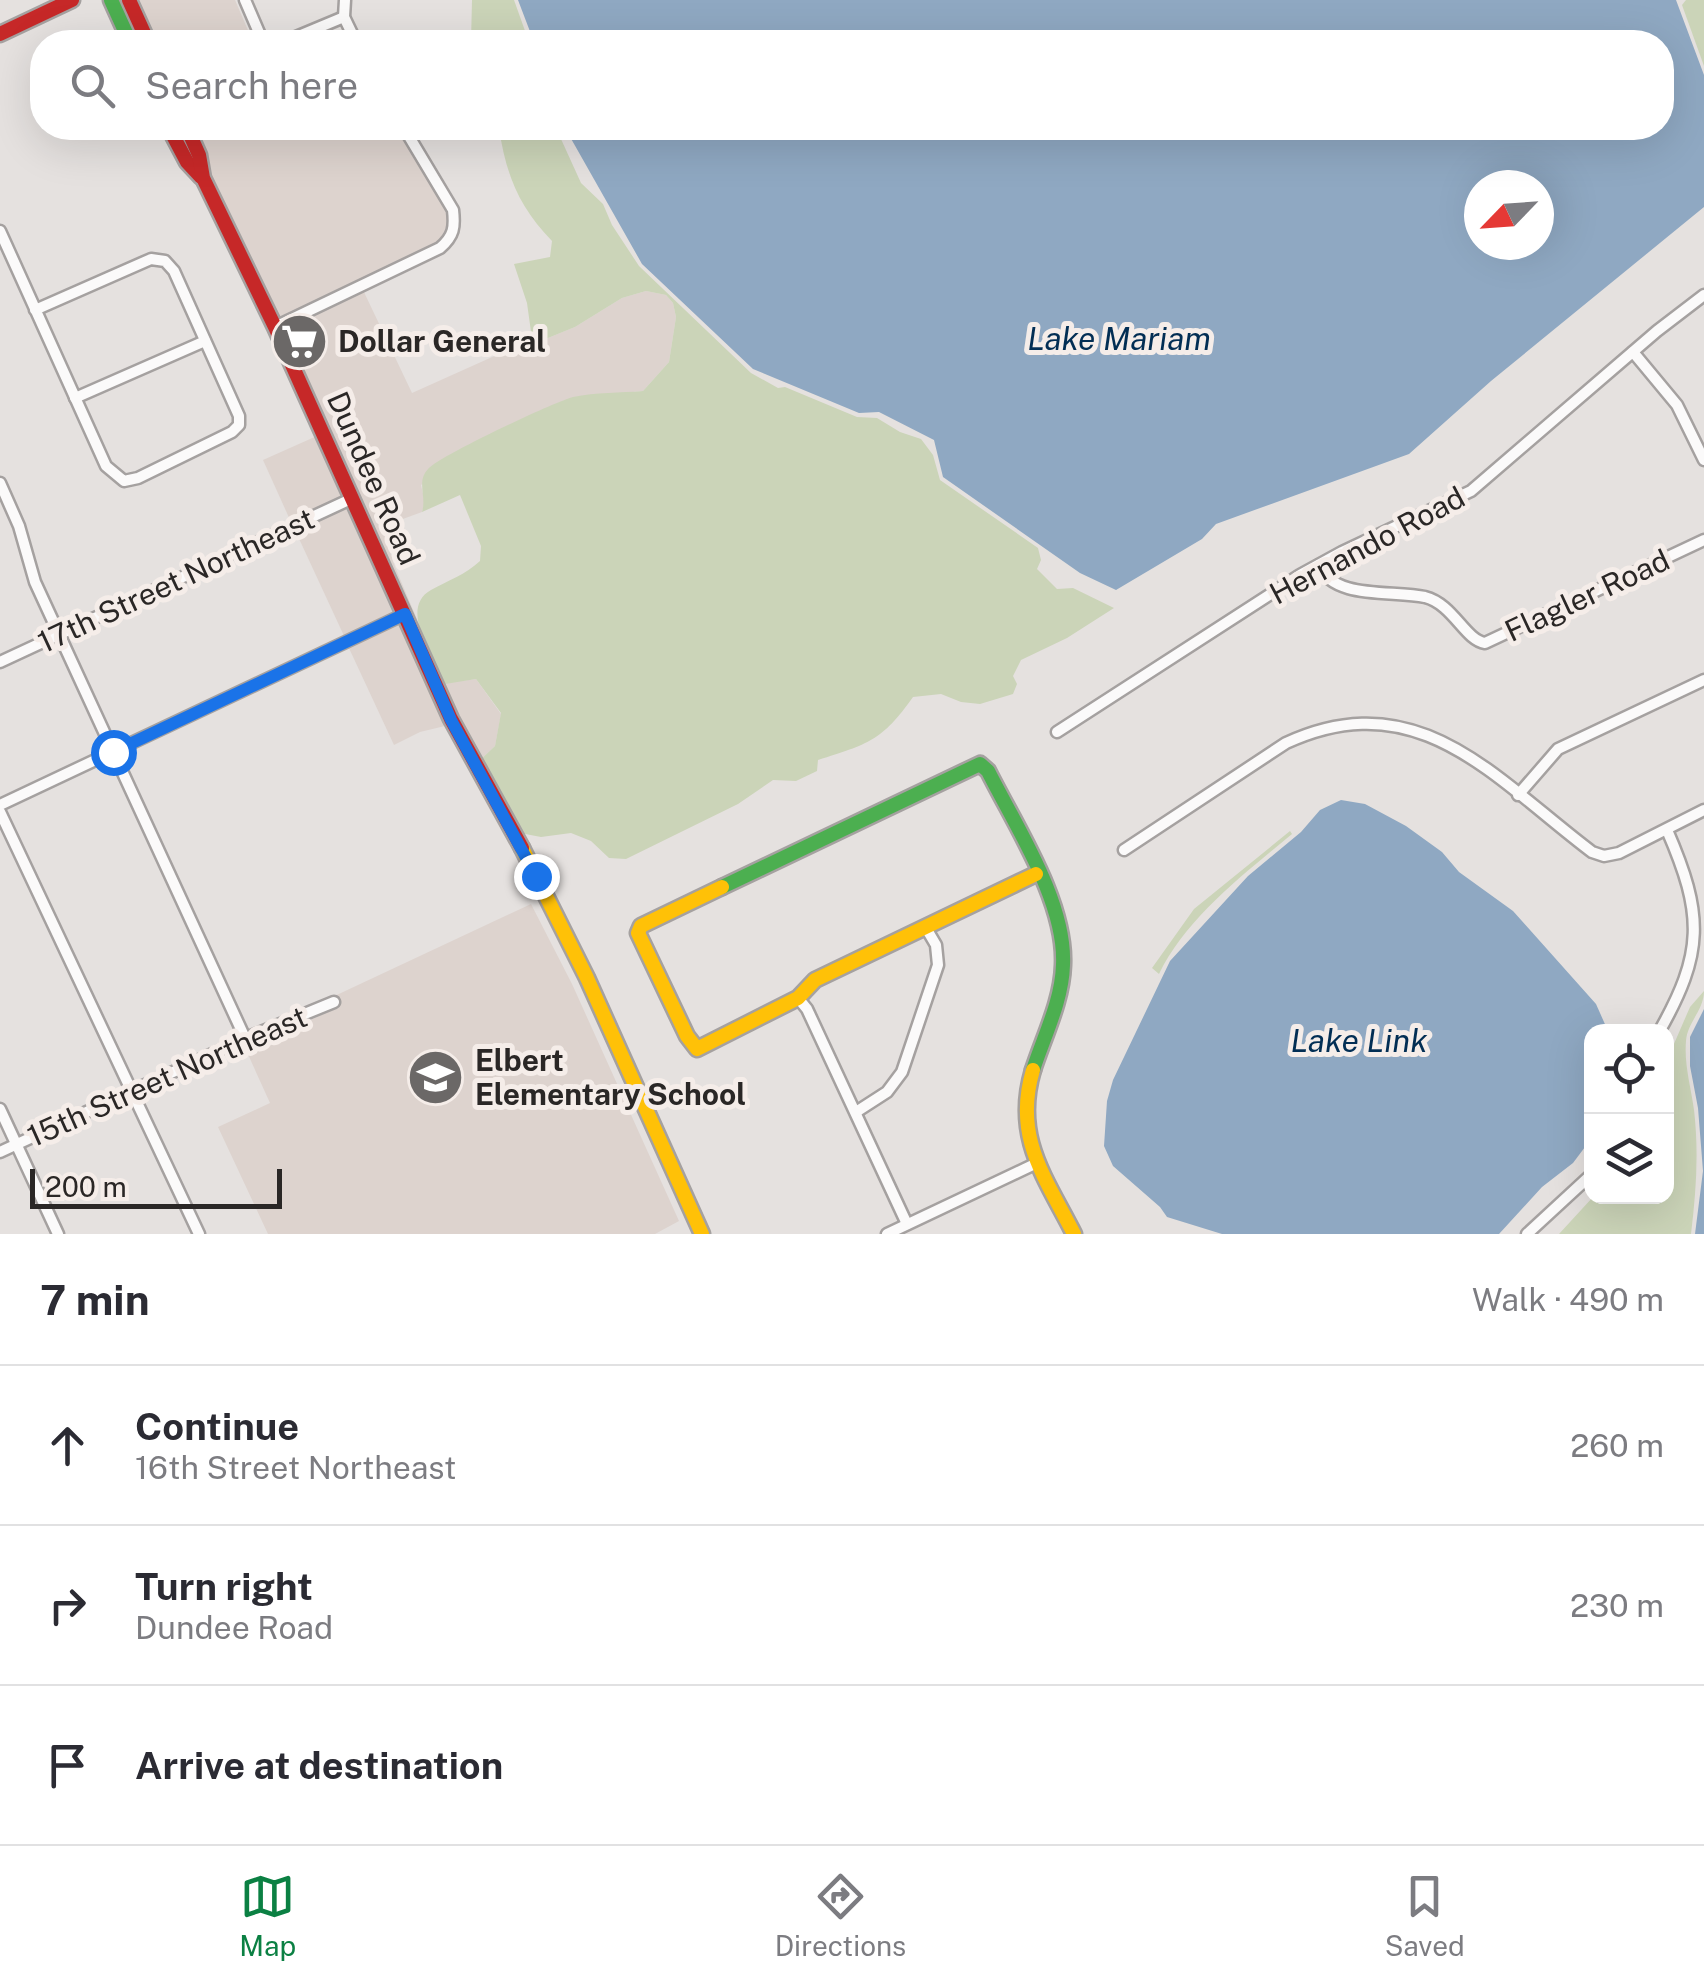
<!DOCTYPE html>
<meta charset="utf-8">
<style>
:root{--surface:#fff;--page:#f2f2f3;--text:#2b2b33;--muted:#7c7c81;--line:#e1e1e2;--accent:#0b8043}
body{margin:0;font-family:"Public Sans",sans-serif;background:var(--page);color:var(--text)}
.controls{position:absolute;right:30px;bottom:30px;display:grid;overflow:hidden;border-radius:20px;box-shadow:0 10px 40px #0002}
.controls button{width:90px;height:90px;display:grid;place-items:center;padding:0;border:0;border-bottom:2px solid var(--line);background:var(--surface);color:var(--text);font:50px sans-serif}
.compass{position:absolute;left:1464px;top:170px;width:90px;height:90px;border-radius:50%;background:var(--surface);box-shadow:0 10px 40px #0002;rotate:245deg}
.scale{position:absolute;left:30px;bottom:25px;width:252px;box-sizing:border-box;padding-left:10px;border:5px solid #2a2726;border-top:0;font-size:28px;line-height:35px;white-space:nowrap;color:#2a2726;-webkit-text-stroke:8px #f5ede9;paint-order:stroke}
.stop{position:absolute;width:30px;height:30px;margin:-22px;border:8px solid #1a73e8;border-radius:50%;background:#fff}
.stop.end{background:#1a73e8;border-color:#fff;box-shadow:0 2px 10px #0008}
.list{margin:0;padding:0;list-style:none}
h2{display:flex;justify-content:space-between;align-items:center;height:130px;margin:0;padding:0 40px;font-size:42px}
h2 small{font-size:32px;font-weight:400;color:var(--muted)}
.list li{display:grid;grid-template-columns:65px 1fr auto;gap:30px;align-items:center;box-sizing:border-box;height:160px;padding:0 40px;border-top:2px solid var(--line)}
.list b{display:block;font-size:38px;white-space:nowrap}
.list p{margin:0;font-size:32px;white-space:nowrap;color:var(--muted)}
.list em{font-size:32px;font-style:normal;color:var(--muted)}
.icon{flex:none;width:55px;height:55px;fill:none;stroke:currentColor;stroke-width:2;stroke-linecap:round;stroke-linejoin:round}
.map{position:relative;flex:none;width:1704px;height:1234px;overflow:hidden}
.search{position:absolute;background:var(--surface);box-shadow:0 10px 40px #0002;left:30px;right:30px;top:30px;height:110px;display:flex;align-items:center;gap:25px;box-sizing:border-box;padding:0 35px;border-radius:40px;color:var(--muted);font-size:38px}
.sheet{height:610px;background:var(--surface)}
nav{display:flex;justify-content:space-around;align-items:center;box-sizing:border-box;height:140px;border-top:2px solid var(--line);background:var(--surface);font-size:28px;color:var(--muted)}
nav a{display:grid;justify-items:center;gap:5px}
nav .on{color:var(--accent)}
.map>svg:first-child{display:block}
.built{fill:#ddd3ce}
.green{fill:#cbd4b8}
.water{fill:#8fa8c2;fill-rule:evenodd}
.lines{fill:none;stroke-linecap:round;stroke-linejoin:round}
.street-casing{stroke:#a5a1a0;stroke-width:15}
.fast-casing{stroke:#a5a1a0;stroke-width:19}
.slow-casing{stroke:#a5a1a0;stroke-width:19}
.jam-casing{stroke:#a5a1a0;stroke-width:19}
.street{stroke:#fbfafa;stroke-width:10}
.fast{stroke:#4caf50;stroke-width:14}
.slow{stroke:#ffc107;stroke-width:14}
.jam{stroke:#c62828;stroke-width:14}
.route{stroke:#1a73e8;stroke-width:12}
.labels{text-anchor:middle;dominant-baseline:central;stroke-width:10;stroke-linejoin:round;paint-order:stroke}
.poi-label{font-size:30px;font-weight:bold;fill:#2a2726;stroke:#f5ede9;text-anchor:start}
.street-label{font-size:30px;fill:#2a2726;stroke:#f5ede9}
.water-label{font-size:32px;font-style:italic;fill:#022e54;stroke:#f5ede9}
</style>
<div class="map">
<svg width="1704" height="1234" viewBox="0 0 1704 1234">
<rect width="100%" height="100%" fill="#e5e1df"/>
<g class="built">
<polygon points="134,0 235,0 253,42 153,42"/>
<polygon points="192,128 398,128 448,211 450,225 447,236 438,244 278,321 208,179"/>
<polygon points="363,290 412,393 532,339 543,340 575,327 622,298 646,291 666,295 673,303 676,317 669,362 643,391 571,398 508,427 421,485 425,503 422,512 389,524 385,536 395,567 444,683 476,679 501,714 495,746 478,762 281,329"/>
<polygon points="319,435 346,496 291,522 263,460"/>
<polygon points="350,504 399,612 345,638 295,530"/>
<polygon points="402,620 449,725 420,732 394,745 348,646"/>
<polygon points="531,904 572,984 679,1221 655,1234 268,1234 218,1127 270,1103 246,1050 330,1011 326,1000"/>
</g>
<g class="green">
<polygon points="472,0 514,0 529,42 471,42"/>
<polygon points="1686,0 1704,0 1704,66 1682,5"/>
<path d="M499 128H556L581 183 603 204 612 225 639 266 751 373 778 388 785 387 857 417 877 418 900 432 921 439 933 455 940 480 1038 548 1041 560 1037 569 1057 589 1073 588 1114 608 1067 638 1021 660 1013 676 1017 684 1013 694 980 704 961 702 941 694 913 697C882 741 868 744 818 760L817 771 796 781 773 780 738 804 626 859 609 858 591 841 571 833 541 837 520 833 478 762 495 746 501 713 476 679 445 684C434 659 398 608 431 590 449 580 465 575 480 561L481 546 460 495 422 512C427 497 416 482 428 469 439 456 554 402 573 397 596 392 620 393 643 391L669 362 676 317 673 303 666 295 646 291 622 298 575 327 543 340 532 339 527 303 514 264 550 257 552 241C519 207 506 175 499 128Z"/>
<path d="M1290 831 1292 834C1245 873 1186 918 1159 974L1152 968 1194 909Z"/>
<path d="M1704 991C1704 1010 1687 1023 1686 1041 1684 1065 1691 1087 1694 1110 1699 1153 1696 1192 1691 1234H1559L1593 1197 1666 1196 1667 1060 1690 1007Z"/>
</g>
<g class="water">
<path d="M518 0H1676L1704 75V207L1491 381 1409 454 1216 524 1202 539 1116 590 1080 573 943 477 934 440 879 412 859 413 753 369 642 264 565 128H1662V42H534ZM1479 185H1539V245H1479Z"/>
<polygon points="1341,800 1365,804 1406,826 1442,852 1459,872 1513,911 1596,1004 1608,1031 1592,1032 1591,1139 1573,1163 1542,1187 1499,1234 1222,1234 1167,1217 1160,1207 1113,1166 1104,1146 1107,1101 1113,1080 1170,961 1248,876 1301,832 1320,810"/>
<polygon points="1704,1009 1704,1234 1695,1234 1703,1171 1698,1108 1690,1066 1690,1037"/>
</g>
<g class="lines">
<defs>
<g id="street">
<polyline points="245,0 263,42"/>
<polyline points="345,0 344,17 356,42"/>
<polyline points="284,42 344,17"/>
<polyline points="0,231 106,466 124,481 138,478 232,432 239,425 239,416 174,271 165,261 151,259 35,310"/>
<path d="M275 327 440 248C454 236 455 227 453 210L404 128"/>
<polyline points="1633,352 1677,405 1704,460"/>
<polyline points="75,398 205,341"/>
<polyline points="0,483 19,526 35,582 245,1038"/>
<path d="M1319 565C1333 600 1393 590 1425 597 1453 604 1465 640 1485 643L1704 540"/>
<polyline points="0,662 353,498"/>
<polyline points="1057,732 1300,575 1342,552 1471,491 1657,331 1704,295"/>
<polyline points="1518,795 1558,749 1704,680"/>
<polyline points="0,805 405,614"/>
<polyline points="0,812 199,1234"/>
<path d="M1124 850 1286 743C1418 682 1494 778 1592 852L1604 856 1619 853 1704 810"/>
<polyline points="798,998 807,1009 907,1224"/>
<path d="M1659 1032C1704 953 1704 915 1667 830"/>
<polyline points="0,1109 58,1234"/>
<polyline points="856,1112 887,1092 902,1072 938,965 936,945 926,928"/>
<polyline points="0,1152 251,1036 334,1002"/>
<polyline points="887,1234 1037,1163"/>
<polyline points="1527,1234 1592,1174"/>
</g>
<g id="fast">
<polyline points="111,0 130,42"/>
<path d="M722 887 980 764 988 771C1016 827 1066 902 1063 965 1062 1001 1044 1036 1033 1070"/>
</g>
<g id="slow">
<polyline points="522,848 587,978 702,1234"/>
<polyline points="722,887 641,926 638,933 687,1036 697,1049 798,998 815,980 1036,874"/>
<path d="M1033 1070C1013 1137 1045 1177 1074 1234"/>
</g>
<g id="jam">
<polyline points="129,0 148,42"/>
<polyline points="0,34 72,0"/>
<polyline points="169,128 187,162 201,177"/>
<polyline points="187,128 199,155 203,178 275,327 451,719 522,848"/>
</g>
</defs>
<use href="#street" class="street-casing"/>
<use href="#fast" class="fast-casing"/>
<use href="#slow" class="slow-casing"/>
<use href="#jam" class="jam-casing"/>
<use href="#street" class="street"/>
<use href="#fast" class="fast"/>
<use href="#slow" class="slow"/>
<use href="#jam" class="jam"/>
</g>
<g class="lines">
<polyline class="route" points="113,752 405,614 451,720 536,876"/>
</g>
<defs>
<symbol id="supermarket-disc" viewBox="-11 -11 22 22"><circle r="9.5" fill="#6b6867" stroke="#f5ede9"/><path d="M-6-5.5h2.5l.6 2H6L4.5 2H-2.5L-4.4-4H-6ZM-1.5 3.2a1.3 1.3 0 1 0 .1 0ZM3 3.2a1.3 1.3 0 1 0 .1 0Z" fill="#fff"/></symbol>
<symbol id="school-disc" viewBox="-11 -11 22 22"><circle r="9.5" fill="#6b6867" stroke="#f5ede9"/><path d="M0-5L7-2L0 1L-7-2ZM-4 1L0 2.5L4 1V4Q0 6-4 4Z" fill="#fff"/></symbol>
</defs>
<g fill-rule="evenodd">
<use href="#supermarket-disc" x="268" y="310" width="63" height="63"/>
<use href="#school-disc" x="404" y="1046" width="63" height="63"/>
</g>
<g class="labels">
<g class="poi-label">
<text x="338" y="341">Dollar General</text>
<text x="475" y="1060">Elbert<tspan x="475" dy="34">Elementary School</tspan></text>
</g>
<g class="street-label">
<text transform="translate(374 478) rotate(66)">Dundee Road</text>
<text transform="translate(1367 545) rotate(-28)">Hernando Road</text>
<text transform="translate(176 580) rotate(-25)">17th Street Northeast</text>
<text transform="translate(1587 595) rotate(-25)">Flagler Road</text>
<text transform="translate(167 1076) rotate(-24)">15th Street Northeast</text>
</g>
<g class="water-label">
<text x="1119" y="338">Lake Mariam</text>
<text x="1359" y="1040">Lake Link</text>
</g>
</g>
</svg>
<div class="controls">
<button><svg class="icon" aria-label="locate" viewBox="0 0 24 24"><circle cx="12" cy="12" r="6"/><path d="M12 2v4M12 18v4M2 12h4M18 12h4"/></svg></button>
<button><svg class="icon" aria-label="layers" viewBox="0 0 24 24"><path d="M12 4l9 5-9 5-9-5zM3 14l9 5 9-5"/></svg></button>
</div>
<svg class="compass" viewBox="-18 -18 36 36"><path d="M0-13l5 13h-10z" fill="#e53935"/><path d="M0 13l5-13h-10z" fill="#7c7c81"/></svg>
<div class="scale">200 m</div>
<div class="stop" style="left:113px;top:752px"></div>
<div class="stop end" style="left:536px;top:876px"></div>
<div class="search"><svg class="icon" aria-label="search" viewBox="0 0 24 24"><circle cx="10" cy="10" r="6"/><path d="M15 15l6 6"/></svg>Search here</div>
</div>
<section class="sheet">
<h2>7 min<small>Walk · 490 m</small></h2>
<ul class="list">
<li><svg class="icon" aria-label="ahead" viewBox="0 0 24 24"><path d="M12 20V5M6 11l6-6 6 6"/></svg><div><b>Continue</b><p>16th Street Northeast</p></div><em>260 m</em></li>
<li><svg class="icon" aria-label="right" viewBox="0 0 24 24"><path d="M7 20v-9h11M14 6l5 5-5 5"/></svg><div><b>Turn right</b><p>Dundee Road</p></div><em>230 m</em></li>
<li><svg class="icon" aria-label="arrive" viewBox="0 0 24 24"><path d="M6 21V4h12l-3 4 3 4H6"/></svg><div><b>Arrive at destination</b></div></li>
</ul>
</section>
<nav>
<a class="on"><svg class="icon" aria-label="map" viewBox="0 0 24 24"><path d="M3 6l6-2 6 2 6-2v14l-6 2-6-2-6 2zM9 4v14M15 6v14"/></svg>Map</a>
<a><svg class="icon" aria-label="directions" viewBox="0 0 24 24"><path d="M12 3l9 9-9 9-9-9zM9 14v-3h6M13 9l2 2-2 2"/></svg>Directions</a>
<a><svg class="icon" aria-label="saved" viewBox="0 0 24 24"><path d="M7 4h10v16l-5-4-5 4z"/></svg>Saved</a>
</nav>
